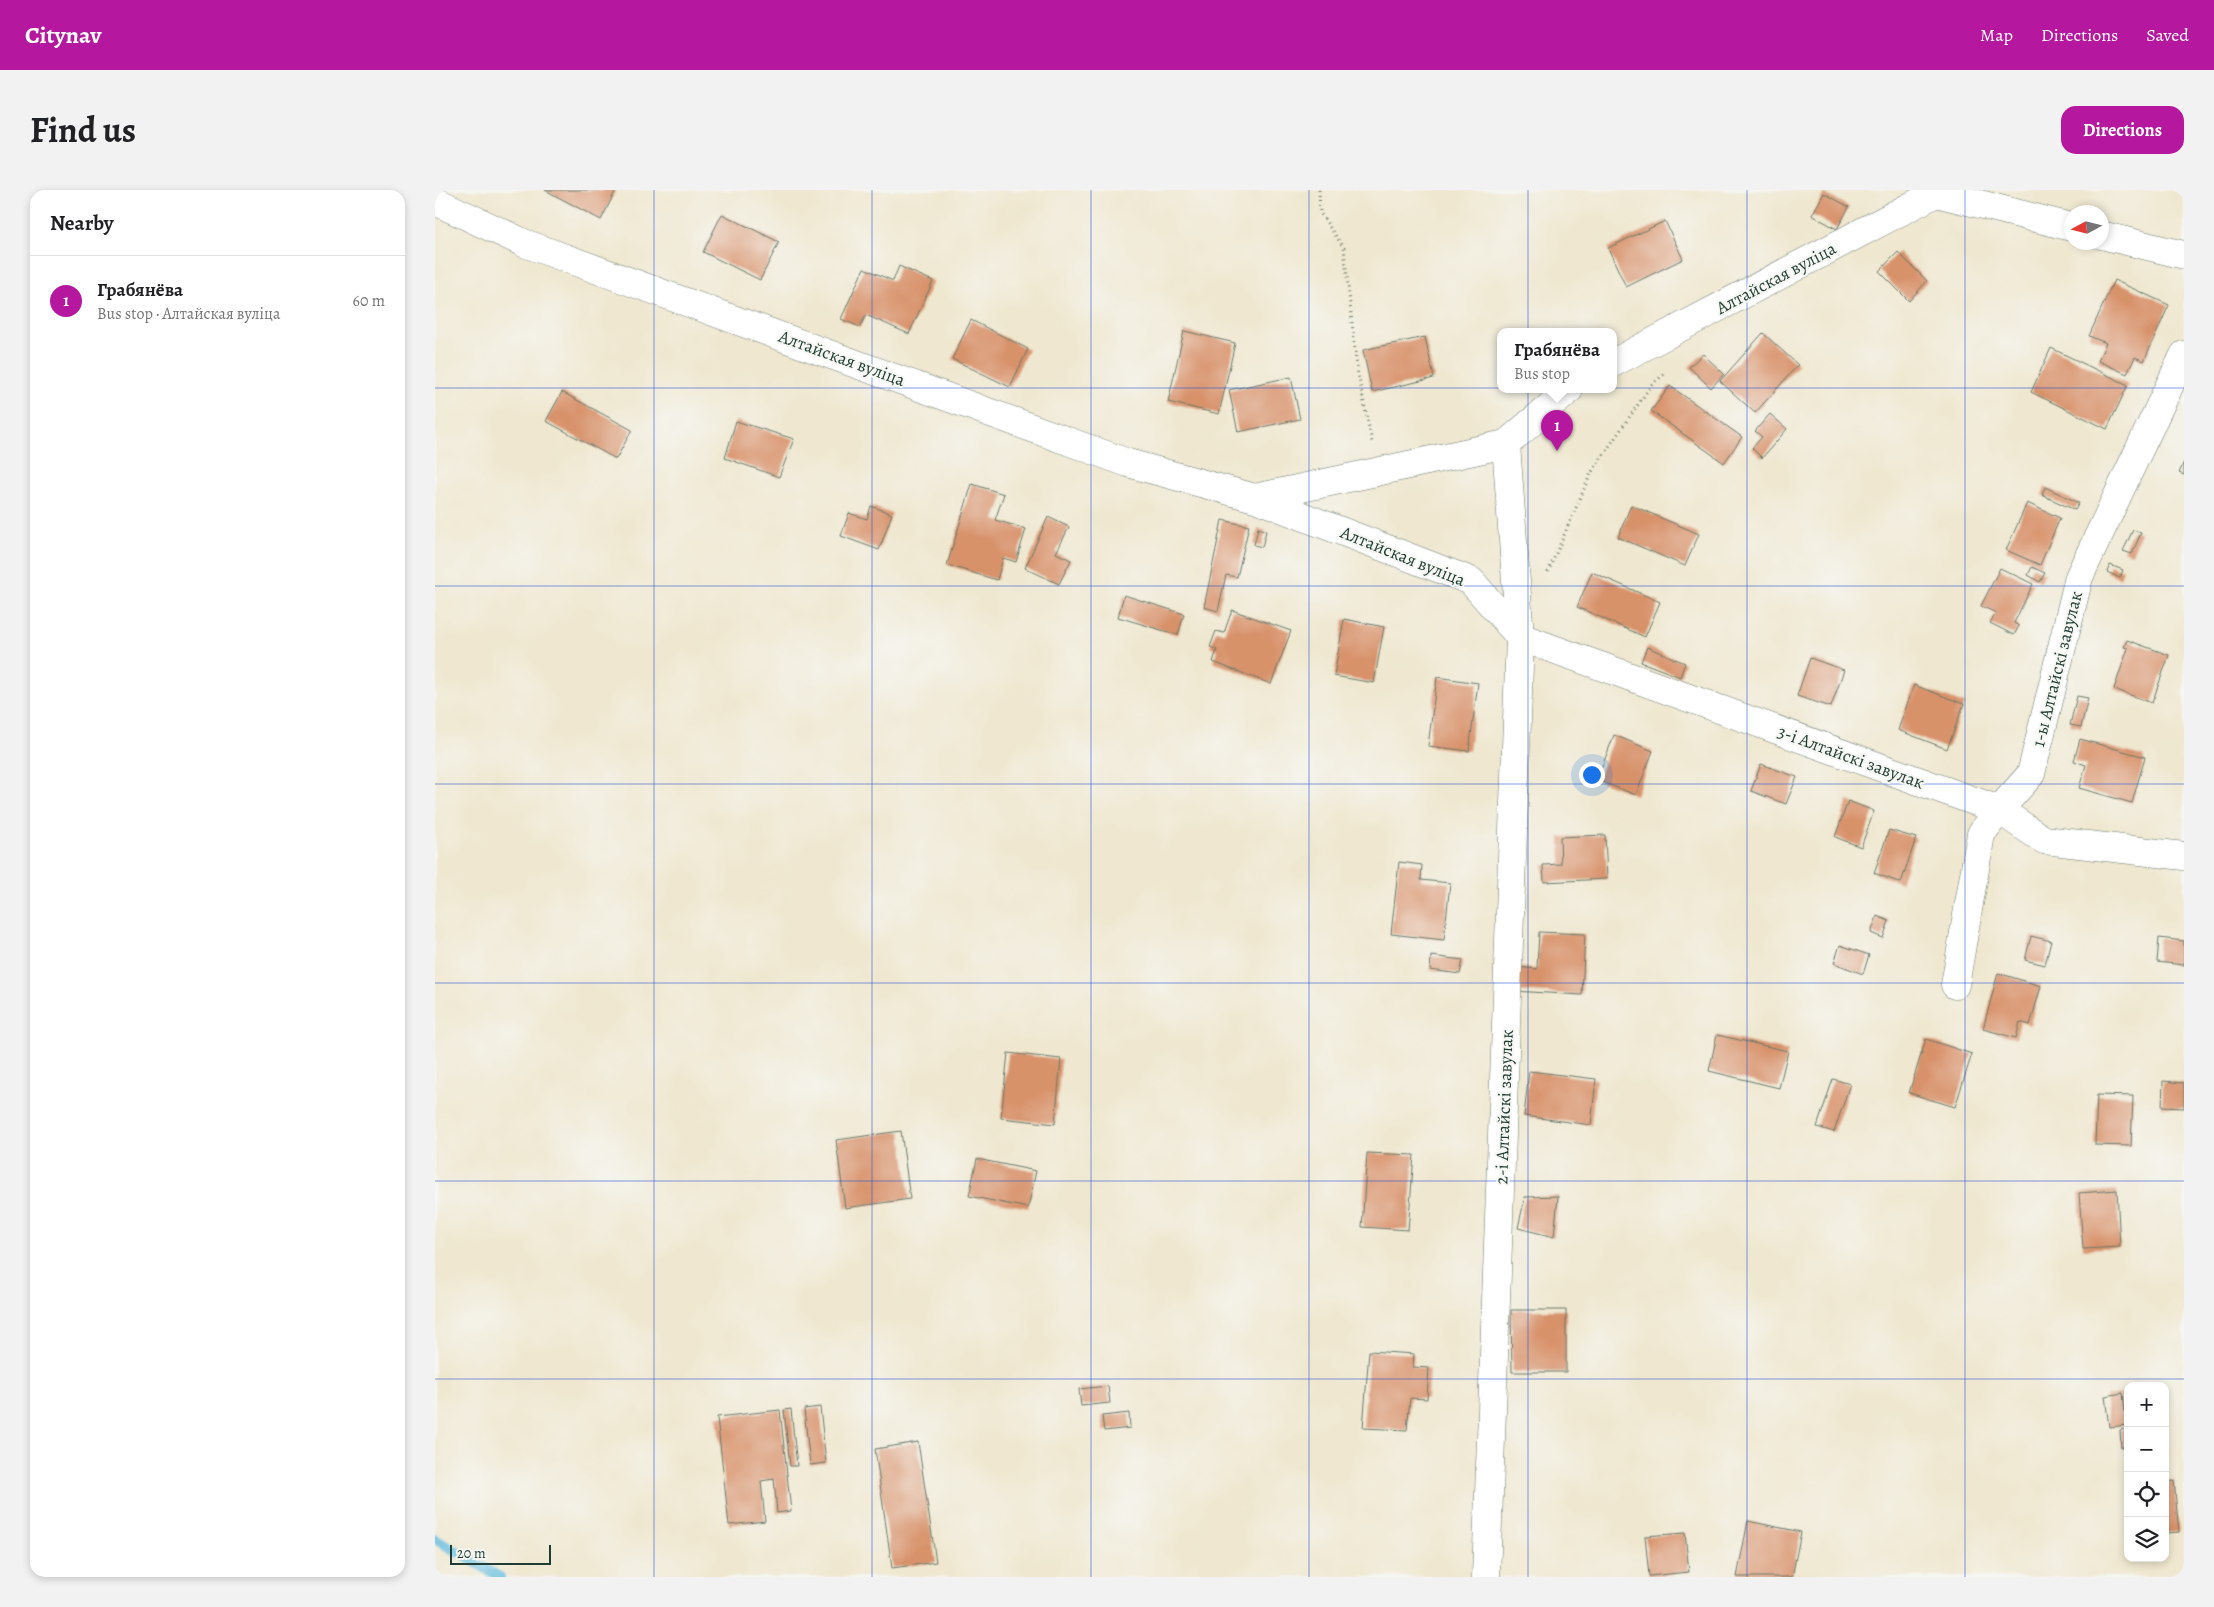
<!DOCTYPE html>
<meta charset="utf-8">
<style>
:root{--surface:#fff;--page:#f2f2f2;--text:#202124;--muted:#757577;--line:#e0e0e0;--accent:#b5179e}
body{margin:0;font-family:Alegreya,serif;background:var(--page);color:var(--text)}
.controls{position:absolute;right:15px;bottom:15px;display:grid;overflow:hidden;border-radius:10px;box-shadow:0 2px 8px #0003}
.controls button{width:45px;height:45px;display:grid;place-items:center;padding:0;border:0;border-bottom:1px solid var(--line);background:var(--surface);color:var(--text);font:25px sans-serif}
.compass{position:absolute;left:1629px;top:15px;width:45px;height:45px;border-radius:50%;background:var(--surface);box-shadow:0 2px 8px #0003;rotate:263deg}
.scale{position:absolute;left:15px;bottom:12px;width:101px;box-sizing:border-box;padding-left:5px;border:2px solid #1f3d34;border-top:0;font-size:14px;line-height:18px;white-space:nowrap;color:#1f3d34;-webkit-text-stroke:4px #f6f6f2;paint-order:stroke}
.you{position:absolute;left:1156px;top:584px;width:18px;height:18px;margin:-12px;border:4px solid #fff;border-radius:50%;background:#1a73e8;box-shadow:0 0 0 8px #1a73e833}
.badge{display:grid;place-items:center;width:32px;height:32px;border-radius:50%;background:var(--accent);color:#fff;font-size:16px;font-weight:700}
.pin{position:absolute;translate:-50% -41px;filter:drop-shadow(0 1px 2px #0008)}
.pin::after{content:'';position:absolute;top:26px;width:18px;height:15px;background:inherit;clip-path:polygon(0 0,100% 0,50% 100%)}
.popup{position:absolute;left:1062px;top:138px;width:120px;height:65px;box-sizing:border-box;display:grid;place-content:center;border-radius:10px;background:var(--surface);filter:drop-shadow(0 1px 4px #0005);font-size:16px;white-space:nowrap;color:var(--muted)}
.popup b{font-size:19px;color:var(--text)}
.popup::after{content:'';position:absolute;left:50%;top:100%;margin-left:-10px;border:10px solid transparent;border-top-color:var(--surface)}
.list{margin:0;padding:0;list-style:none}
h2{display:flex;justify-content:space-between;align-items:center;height:65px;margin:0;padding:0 20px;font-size:21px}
h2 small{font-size:16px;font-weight:400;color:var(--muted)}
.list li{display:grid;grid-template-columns:32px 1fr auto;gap:15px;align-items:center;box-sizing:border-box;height:90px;padding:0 20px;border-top:1px solid var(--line)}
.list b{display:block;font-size:19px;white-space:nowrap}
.list p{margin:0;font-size:16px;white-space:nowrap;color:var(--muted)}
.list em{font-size:16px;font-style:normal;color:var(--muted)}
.icon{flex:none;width:28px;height:28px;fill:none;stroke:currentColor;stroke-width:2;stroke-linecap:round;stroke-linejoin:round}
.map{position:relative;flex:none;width:1749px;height:1387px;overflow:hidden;border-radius:15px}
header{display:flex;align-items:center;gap:30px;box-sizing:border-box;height:70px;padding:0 25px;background:var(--accent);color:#fff}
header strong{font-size:24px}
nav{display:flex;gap:28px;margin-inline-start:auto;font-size:18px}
.intro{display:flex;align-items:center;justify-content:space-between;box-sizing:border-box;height:120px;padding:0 30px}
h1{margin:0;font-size:35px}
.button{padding:12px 22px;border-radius:15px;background:var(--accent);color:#fff;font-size:18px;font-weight:700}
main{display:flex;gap:30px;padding:0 30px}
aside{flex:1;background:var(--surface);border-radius:15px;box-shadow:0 2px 8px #0003}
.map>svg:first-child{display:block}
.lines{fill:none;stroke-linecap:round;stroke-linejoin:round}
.stream{stroke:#60bcde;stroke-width:10}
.building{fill:#d8926b}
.minor-casing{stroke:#68786a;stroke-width:29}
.major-casing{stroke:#68786a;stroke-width:29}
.path{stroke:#68786a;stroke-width:3;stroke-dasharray:1 4;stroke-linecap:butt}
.minor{stroke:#fff;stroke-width:28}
.major{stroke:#fff;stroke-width:28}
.grid{fill:none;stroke:#1d4ed8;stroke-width:1;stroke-opacity:0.55}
.labels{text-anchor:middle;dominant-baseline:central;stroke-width:4;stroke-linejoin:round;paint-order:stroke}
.street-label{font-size:18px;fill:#1f3d34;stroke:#f6f6f2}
</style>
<header>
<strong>Citynav</strong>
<nav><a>Map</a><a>Directions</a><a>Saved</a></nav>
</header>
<div class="intro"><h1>Find us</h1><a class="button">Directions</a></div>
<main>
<aside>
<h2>Nearby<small></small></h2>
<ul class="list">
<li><span class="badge">1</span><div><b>Грабянёва</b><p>Bus stop · Алтайская вуліца</p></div><em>60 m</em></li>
</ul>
</aside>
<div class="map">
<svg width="1749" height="1387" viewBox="0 0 1749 1387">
<rect width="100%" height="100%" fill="#f6f6f2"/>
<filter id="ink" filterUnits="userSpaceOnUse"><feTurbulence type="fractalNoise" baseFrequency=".02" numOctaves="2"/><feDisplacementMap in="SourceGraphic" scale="10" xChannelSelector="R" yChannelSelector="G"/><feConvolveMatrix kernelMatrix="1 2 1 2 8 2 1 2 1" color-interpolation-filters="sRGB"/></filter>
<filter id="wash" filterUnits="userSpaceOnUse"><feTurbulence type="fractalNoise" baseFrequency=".0096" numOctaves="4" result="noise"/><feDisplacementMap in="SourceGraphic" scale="20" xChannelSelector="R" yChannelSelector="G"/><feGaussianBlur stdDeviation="1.12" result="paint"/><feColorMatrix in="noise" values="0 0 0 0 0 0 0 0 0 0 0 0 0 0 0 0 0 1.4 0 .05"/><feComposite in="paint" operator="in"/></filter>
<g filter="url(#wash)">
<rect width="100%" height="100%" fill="#efe7cf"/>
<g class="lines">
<polyline class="stream" points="0,1349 65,1387"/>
</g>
<g id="blocks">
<g class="building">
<polygon points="110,0 181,0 166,30"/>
<polygon points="1389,3 1414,17 1402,39 1377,25"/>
<polygon points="287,24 344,52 325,90 268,62"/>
<polygon points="1230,31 1248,69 1191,97 1173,58"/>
<polygon points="1463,62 1492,91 1474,111 1444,81"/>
<polygon points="464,76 498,91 474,144 431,125 425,137 406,129 429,78 458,91"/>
<polygon points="1679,90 1734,115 1709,171 1700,167 1692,184 1663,171 1671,153 1654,146"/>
<polygon points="536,130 593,159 575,197 517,169"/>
<polygon points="749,141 800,153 784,224 733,212"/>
<polygon points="1328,143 1363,175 1320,223 1285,191"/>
<polygon points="990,147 999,188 937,202 928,160"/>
<polygon points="1616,158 1693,195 1672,239 1596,202"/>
<polygon points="1268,164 1289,184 1276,198 1254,177"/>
<polygon points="856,187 865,229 803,242 794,200"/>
<polygon points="1235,196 1307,247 1289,273 1216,221"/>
<polygon points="127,202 197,240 181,269 111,231"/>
<polygon points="1335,224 1352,239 1327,268 1317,258 1327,247 1320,241"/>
<polygon points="301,231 359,249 344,287 290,268"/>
<polygon points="1749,272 1749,285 1744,283"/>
<polygon points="537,294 569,304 560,330 591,339 581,372 568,368 562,390 512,375"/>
<polygon points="1610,297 1644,313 1640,320 1607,305"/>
<polygon points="1592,313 1625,328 1605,375 1571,360"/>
<polygon points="1196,315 1264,344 1250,376 1183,347"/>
<polygon points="436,316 457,324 444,360 406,346 414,323 432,329"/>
<polygon points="613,327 634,337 621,363 636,370 624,394 590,378"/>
<polygon points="787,330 814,336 802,387 791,385 783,421 769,417"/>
<polygon points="823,338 831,341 827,357 819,355"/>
<polygon points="1698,340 1706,343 1697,364 1688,361"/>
<polygon points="1675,375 1688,380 1685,388 1672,382"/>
<polygon points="1597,377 1610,383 1605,392 1593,385"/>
<polygon points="1565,378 1598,394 1579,433 1584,436 1579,445 1555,433 1561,423 1546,416"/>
<polygon points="1157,382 1225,412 1210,447 1142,417"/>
<polygon points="689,405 749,424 743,445 683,427"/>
<polygon points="797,420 856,441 836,494 778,472 782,460 775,457 781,441 789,443"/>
<polygon points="909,429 949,437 939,493 899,486"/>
<polygon points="1692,450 1734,465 1717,513 1679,499 1693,458 1689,457"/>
<polygon points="1212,457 1250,473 1245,487 1206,472"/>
<polygon points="1375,468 1409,480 1396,517 1362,506"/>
<polygon points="1002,487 1043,493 1034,561 993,556"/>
<polygon points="1479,495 1529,514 1512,559 1463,540"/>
<polygon points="1642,506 1653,508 1646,537 1635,535"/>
<polygon points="1179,545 1218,561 1201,605 1162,590"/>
<polygon points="1645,549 1710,567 1697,613 1644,598 1651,575 1639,571"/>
<polygon points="1326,574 1362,587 1351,614 1316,601"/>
<polygon points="1413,611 1439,621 1426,657 1400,647"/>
<polygon points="1454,640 1481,648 1466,693 1439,683"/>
<polygon points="1170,645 1172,689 1109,692 1108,675 1126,674 1125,647"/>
<polygon points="964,672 987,675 986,690 1015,693 1009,750 956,744"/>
<polygon points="1442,726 1454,731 1448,748 1436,743"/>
<polygon points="1104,742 1150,744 1147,805 1078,801 1080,777 1102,779"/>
<polygon points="1596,746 1616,751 1610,775 1590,770"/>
<polygon points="1724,748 1749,751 1749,775 1722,772"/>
<polygon points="1405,755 1434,765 1428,784 1399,773"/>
<polygon points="996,766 1028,770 1025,784 995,780"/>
<polygon points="1563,783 1606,796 1595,835 1585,832 1581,848 1548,839"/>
<polygon points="1282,845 1353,861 1344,898 1274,881"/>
<polygon points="1491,849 1537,864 1520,917 1474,903"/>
<polygon points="573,863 626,869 620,934 566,928"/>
<polygon points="1094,881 1161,889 1156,935 1089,926"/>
<polygon points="1398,889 1415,894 1399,942 1382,937"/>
<polygon points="1728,891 1749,893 1749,918 1727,917"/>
<polygon points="1662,905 1698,906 1696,956 1660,955"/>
<polygon points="466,941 475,1009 410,1018 401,950"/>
<polygon points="932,963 979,965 973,1040 927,1037"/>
<polygon points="542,969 601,981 593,1018 534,1006"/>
<polygon points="1682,1000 1685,1057 1648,1059 1644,1003"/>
<polygon points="1123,1006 1119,1047 1083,1038 1090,1007"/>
<polygon points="1076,1120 1131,1120 1131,1182 1077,1182"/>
<polygon points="934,1161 979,1164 978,1177 994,1178 992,1209 975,1208 972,1240 928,1238"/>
<polygon points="673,1196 675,1213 646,1216 644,1199"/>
<polygon points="1688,1203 1690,1222 1693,1222 1693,1235 1674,1237 1670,1206"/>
<polygon points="385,1217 391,1273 375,1275 369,1219"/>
<polygon points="356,1219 362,1276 355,1276 349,1220"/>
<polygon points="345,1220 356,1321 342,1323 339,1289 326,1291 330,1331 294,1335 282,1227"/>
<polygon points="694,1223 695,1238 669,1241 667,1226"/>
<polygon points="1693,1239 1693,1256 1686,1257 1685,1240"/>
<polygon points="483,1252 501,1372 457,1378 440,1259"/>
<polygon points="1739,1291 1744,1342 1730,1343 1730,1292"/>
<polygon points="1313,1331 1366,1342 1357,1387 1302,1387"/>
<polygon points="1250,1343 1254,1382 1214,1386 1210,1346"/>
</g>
</g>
</g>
<g filter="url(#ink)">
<use href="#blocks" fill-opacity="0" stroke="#68786a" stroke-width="1"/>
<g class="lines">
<defs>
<g id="minor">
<polyline points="1501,3 1636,37"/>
<polyline points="1666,45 1749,65"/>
<polyline points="1178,173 1501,3 1502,0"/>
<polyline points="1071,254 1134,200"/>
<polyline points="1520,795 1546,644 1564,620 1596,584 1644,387 1749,165"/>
<polyline points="1051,1387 1085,447 1564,620 1609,650 1749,666"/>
</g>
<polyline id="major" points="0,11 89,53 693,273 820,308 1036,391 1085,447 1071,254 820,308"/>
</defs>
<use href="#minor" class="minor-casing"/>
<use href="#major" class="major-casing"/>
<g class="path">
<polyline points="884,0 885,23 909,58 922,179 937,252"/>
<polyline points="1113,382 1156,283 1217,194 1231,183"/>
</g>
<use href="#minor" class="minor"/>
<use href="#major" class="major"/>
</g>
</g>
<path class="grid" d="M219 0V1387M437 0V1387M656 0V1387M874 0V1387M1093 0V1387M1312 0V1387M1530 0V1387M0 198H1749M0 396H1749M0 594H1749M0 793H1749M0 991H1749M0 1189H1749"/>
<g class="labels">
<g class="street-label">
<text transform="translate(1341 88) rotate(-28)">Алтайская вуліца</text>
<text transform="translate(407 168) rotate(20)">Алтайская вуліца</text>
<text transform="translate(968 366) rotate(22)">Алтайская вуліца</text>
<text transform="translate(1622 479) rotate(-76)">1-ы Алтайскі завулак</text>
<text transform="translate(1416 567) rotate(20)">3-і Алтайскі завулак</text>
<text transform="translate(1069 917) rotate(-88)">2-і Алтайскі завулак</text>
</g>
</g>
</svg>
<div class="controls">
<button>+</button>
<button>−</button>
<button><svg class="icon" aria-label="locate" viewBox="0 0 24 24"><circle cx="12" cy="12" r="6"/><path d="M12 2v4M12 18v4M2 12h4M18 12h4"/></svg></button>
<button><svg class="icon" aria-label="layers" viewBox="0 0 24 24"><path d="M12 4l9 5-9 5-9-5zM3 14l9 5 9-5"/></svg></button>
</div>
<svg class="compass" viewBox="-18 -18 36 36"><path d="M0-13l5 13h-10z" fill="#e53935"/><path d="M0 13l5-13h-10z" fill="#757577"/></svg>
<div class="scale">20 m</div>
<div class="you"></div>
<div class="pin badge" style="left:1122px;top:261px">1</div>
<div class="popup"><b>Грабянёва</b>Bus stop</div>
</div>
</main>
